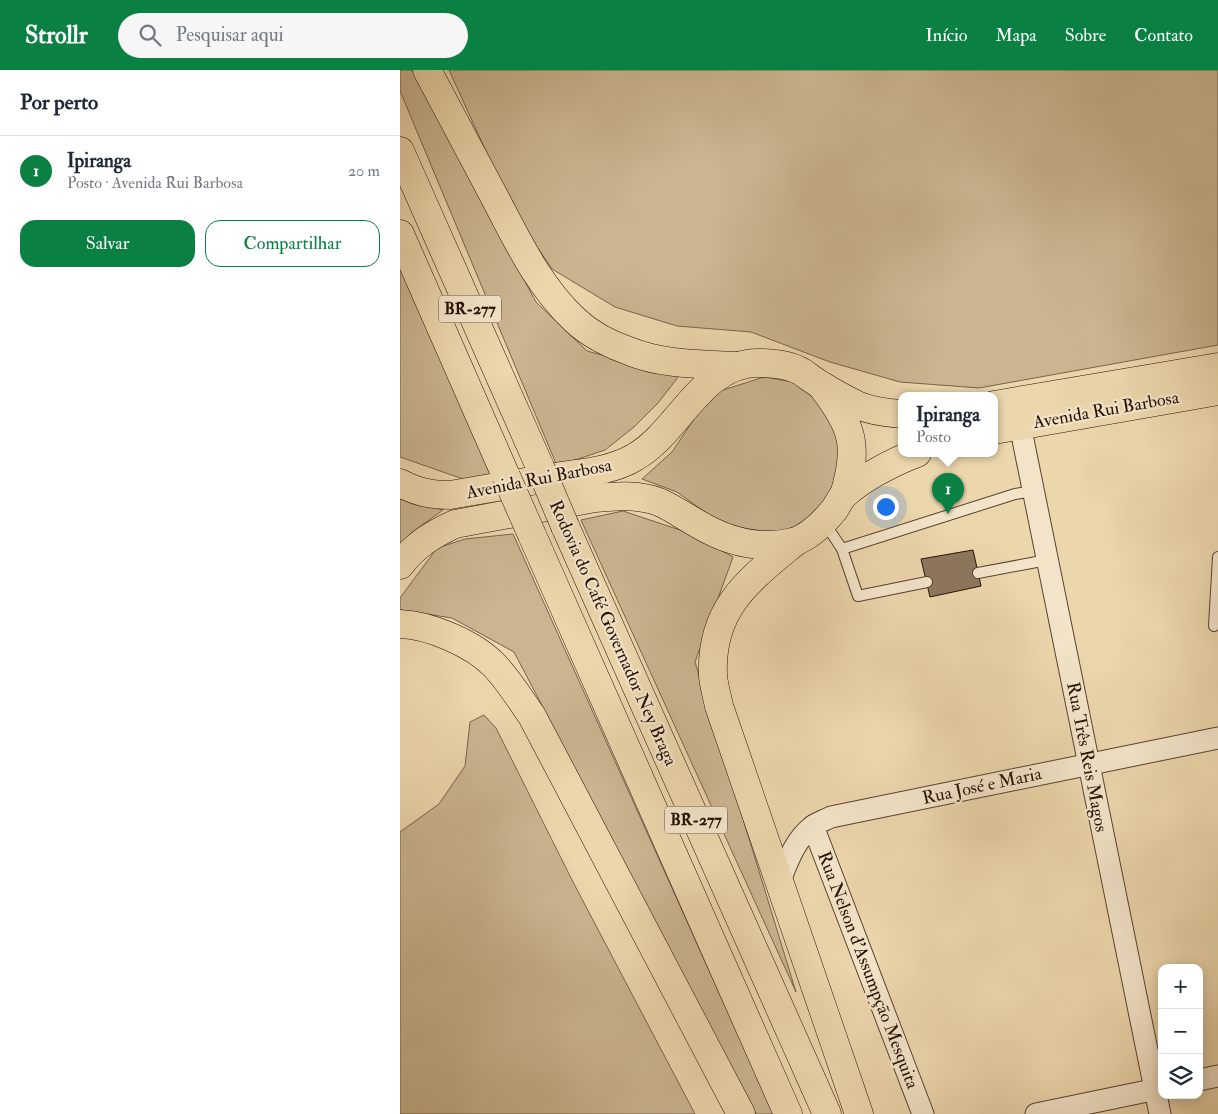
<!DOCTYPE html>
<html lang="pt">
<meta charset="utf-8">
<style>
:root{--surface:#fff;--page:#f6f6f7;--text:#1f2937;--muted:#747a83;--line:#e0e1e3;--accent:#0b8043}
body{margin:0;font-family:"IM FELL Double Pica",serif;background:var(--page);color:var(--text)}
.controls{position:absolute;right:15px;bottom:15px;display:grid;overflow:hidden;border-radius:10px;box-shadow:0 2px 12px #0003}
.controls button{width:45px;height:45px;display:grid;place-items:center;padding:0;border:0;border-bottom:1px solid var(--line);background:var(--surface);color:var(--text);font:25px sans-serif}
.you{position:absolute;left:485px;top:436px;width:18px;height:18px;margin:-12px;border:4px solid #fff;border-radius:50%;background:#1a73e8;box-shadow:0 0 0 8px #1a73e833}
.badge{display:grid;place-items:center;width:32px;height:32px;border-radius:50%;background:var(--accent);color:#fff;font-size:16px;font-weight:700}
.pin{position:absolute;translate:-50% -41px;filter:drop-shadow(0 1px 2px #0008)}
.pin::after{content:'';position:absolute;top:26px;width:18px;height:15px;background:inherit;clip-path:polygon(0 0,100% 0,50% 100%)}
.popup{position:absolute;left:498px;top:322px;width:100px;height:65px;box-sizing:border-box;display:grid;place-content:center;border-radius:10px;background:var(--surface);filter:drop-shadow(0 1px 4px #0005);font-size:16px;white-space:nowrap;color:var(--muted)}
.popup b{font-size:19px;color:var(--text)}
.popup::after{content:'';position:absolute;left:50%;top:100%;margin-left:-10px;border:10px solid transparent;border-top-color:var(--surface)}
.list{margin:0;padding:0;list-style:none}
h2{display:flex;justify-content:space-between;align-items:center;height:65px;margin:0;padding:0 20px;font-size:21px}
h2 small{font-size:16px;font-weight:400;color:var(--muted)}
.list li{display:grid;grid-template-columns:32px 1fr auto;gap:15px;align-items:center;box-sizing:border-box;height:70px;padding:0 20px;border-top:1px solid var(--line)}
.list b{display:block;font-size:19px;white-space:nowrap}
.list p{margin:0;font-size:16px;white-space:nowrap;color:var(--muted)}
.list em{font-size:16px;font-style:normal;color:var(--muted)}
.actions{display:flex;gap:10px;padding:15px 20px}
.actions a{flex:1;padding:11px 0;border:1px solid var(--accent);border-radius:15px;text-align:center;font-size:18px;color:var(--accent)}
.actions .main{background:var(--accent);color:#fff}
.icon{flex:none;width:28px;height:28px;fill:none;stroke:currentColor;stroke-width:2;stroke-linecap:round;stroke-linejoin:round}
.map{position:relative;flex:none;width:818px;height:1044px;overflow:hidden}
header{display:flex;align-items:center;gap:30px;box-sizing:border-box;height:70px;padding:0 25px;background:var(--accent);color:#fff}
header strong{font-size:24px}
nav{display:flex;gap:28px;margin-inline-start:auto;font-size:18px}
.search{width:350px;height:45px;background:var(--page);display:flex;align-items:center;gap:12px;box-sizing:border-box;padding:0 18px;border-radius:28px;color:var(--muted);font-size:19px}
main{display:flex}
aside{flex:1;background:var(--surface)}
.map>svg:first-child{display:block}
.green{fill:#cab590;stroke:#78634c}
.building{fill:#8d775d;stroke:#261107}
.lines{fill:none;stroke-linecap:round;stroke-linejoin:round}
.service-casing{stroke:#584230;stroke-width:12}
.minor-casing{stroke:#584230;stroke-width:23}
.primary-casing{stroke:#261107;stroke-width:29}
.motorway-casing{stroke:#261107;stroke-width:29}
.service{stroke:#f3e4c9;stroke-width:10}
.minor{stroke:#f3e4c9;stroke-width:21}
.primary{stroke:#ecd6ac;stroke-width:28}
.motorway{stroke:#ecd6ac;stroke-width:28}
.motorway-bridge-casing{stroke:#261107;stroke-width:29;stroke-linecap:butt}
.motorway-bridge{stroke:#ecd6ac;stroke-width:28}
.labels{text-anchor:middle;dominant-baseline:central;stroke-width:4.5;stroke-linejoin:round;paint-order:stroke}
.shield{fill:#f3e4c9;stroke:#645041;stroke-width:1}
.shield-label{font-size:16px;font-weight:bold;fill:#261107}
.street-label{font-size:18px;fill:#261107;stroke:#f3e4c9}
</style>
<header>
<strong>Strollr</strong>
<div class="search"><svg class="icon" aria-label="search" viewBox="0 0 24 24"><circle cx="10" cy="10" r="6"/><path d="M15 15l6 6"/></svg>Pesquisar aqui</div>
<nav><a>Início</a><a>Mapa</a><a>Sobre</a><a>Contato</a></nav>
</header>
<main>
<aside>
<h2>Por perto<small></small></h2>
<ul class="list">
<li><span class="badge">1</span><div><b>Ipiranga</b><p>Posto · Avenida Rui Barbosa</p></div><em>20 m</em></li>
</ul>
<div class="actions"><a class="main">Salvar</a><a>Compartilhar</a></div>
</aside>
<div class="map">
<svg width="818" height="1044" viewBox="0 0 818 1044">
<rect width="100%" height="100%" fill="#ecd6ac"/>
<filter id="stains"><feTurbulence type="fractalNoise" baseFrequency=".004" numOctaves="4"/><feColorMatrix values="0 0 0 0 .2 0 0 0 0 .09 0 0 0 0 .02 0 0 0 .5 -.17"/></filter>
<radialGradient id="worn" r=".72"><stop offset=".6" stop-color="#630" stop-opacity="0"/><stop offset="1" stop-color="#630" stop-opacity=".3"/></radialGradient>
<g class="green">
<polygon points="0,0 12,0 136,232 187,281 279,306 258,333 234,357 205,380 157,396 0,21"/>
<polygon points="49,0 818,0 818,275 579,318 500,312 430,292 351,262 277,256 215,237 152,199 114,143"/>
<polygon points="0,196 98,407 63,409 0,387"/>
<polygon points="364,307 394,312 422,332 438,359 443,396 433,426 392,462 344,461 312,447 277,422 242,409 272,382 298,343 320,321"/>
<polygon points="0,425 8,429 43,440 11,463 0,477"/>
<polygon points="223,441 289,463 333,487 295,592 396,922 181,450"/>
<polygon points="113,464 373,1043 373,1044 356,1044 114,582 52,548 0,540 0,528 37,478 65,469"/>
<polygon points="84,645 96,658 173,812 295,1044 0,1044 0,762 39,734 65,696 70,652"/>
</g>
<polygon class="building" points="573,480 581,516 530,527 521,489"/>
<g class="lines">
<defs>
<g id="service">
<polyline points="424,452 442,479 615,424 633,421"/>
<polyline points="442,479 458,526 527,512"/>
<polyline points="578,503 647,490"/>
<polyline points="814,556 818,487"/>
</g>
<g id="minor">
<polyline points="620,355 760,1044"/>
<polyline points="413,756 523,1044"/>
<path d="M379 813C387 793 395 769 413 756 418 752 426 750 431 747L818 668"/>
<polyline points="799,1010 818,1006"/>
<polyline points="636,1044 762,1018"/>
</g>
<g id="primary">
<path d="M423 318C453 357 459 376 444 425"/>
<polyline points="594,335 818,297"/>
<polyline points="594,360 818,321"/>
<path d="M0 413C17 422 31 425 50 425 85 419 120 413 155 407 182 403 212 401 235 387 279 362 301 293 358 293 372 293 390 295 402 302 408 306 414 311 421 315 432 322 445 329 457 335 471 341 487 343 502 344"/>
<path d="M0 495C15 475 33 464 55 454L195 428C216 426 238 424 259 432 273 438 285 447 298 454 328 472 359 480 393 472 408 468 424 452 434 440 438 435 440 428 445 424 462 408 495 391 517 383"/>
</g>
<g id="motorway">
<path d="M27 0C50 43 72 85 95 128 118 172 139 217 176 251 190 264 211 275 229 281 263 295 301 294 337 296"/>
<polyline points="0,81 140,397"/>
<polyline points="0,164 106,406"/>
<polyline points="165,456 427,1044"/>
<polyline points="132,465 388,1044"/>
<path d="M395 472C348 511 310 538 313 606 314 616 317 626 319 636L459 1044"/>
<path d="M0 554C30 555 74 574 95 596 109 611 120 629 132 646L341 1044"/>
</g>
</defs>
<use href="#service" class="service-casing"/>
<use href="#minor" class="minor-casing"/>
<use href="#primary" class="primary-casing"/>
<use href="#motorway" class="motorway-casing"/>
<use href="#service" class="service"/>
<use href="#minor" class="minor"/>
<use href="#primary" class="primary"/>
<use href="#motorway" class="motorway"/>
<defs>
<g id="motorway-bridge">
<polyline points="140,397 165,456"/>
<polyline points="106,406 132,465"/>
</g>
</defs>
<use href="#motorway-bridge" class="motorway-bridge-casing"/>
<use href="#motorway-bridge" class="motorway-bridge"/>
</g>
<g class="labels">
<g class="shield">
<rect x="39" y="225.5" width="62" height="27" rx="4"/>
<rect x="265" y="736.5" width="62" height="27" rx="4"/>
</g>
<g class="shield-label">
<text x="70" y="239">BR-277</text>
<text x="296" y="750">BR-277</text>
</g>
<g class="street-label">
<text transform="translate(706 340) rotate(-10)">Avenida Rui Barbosa</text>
<text transform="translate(139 409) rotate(-11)">Avenida Rui Barbosa</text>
<text transform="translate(213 563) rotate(66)">Rodovia do Café Governador Ney Braga</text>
<text transform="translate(687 687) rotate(79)">Rua Três Reis Magos</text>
<text transform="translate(582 716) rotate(-12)">Rua José e Maria</text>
<text transform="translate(468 900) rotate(69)">Rua Nelson d'Assumpção Mesquita</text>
</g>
</g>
<rect width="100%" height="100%" filter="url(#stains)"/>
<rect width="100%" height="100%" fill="url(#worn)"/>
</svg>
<div class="controls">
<button>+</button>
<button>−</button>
<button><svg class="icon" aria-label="layers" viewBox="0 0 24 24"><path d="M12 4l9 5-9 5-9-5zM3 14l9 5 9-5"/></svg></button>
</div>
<div class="you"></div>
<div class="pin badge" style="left:548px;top:444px">1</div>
<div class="popup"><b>Ipiranga</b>Posto</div>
</div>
</main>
